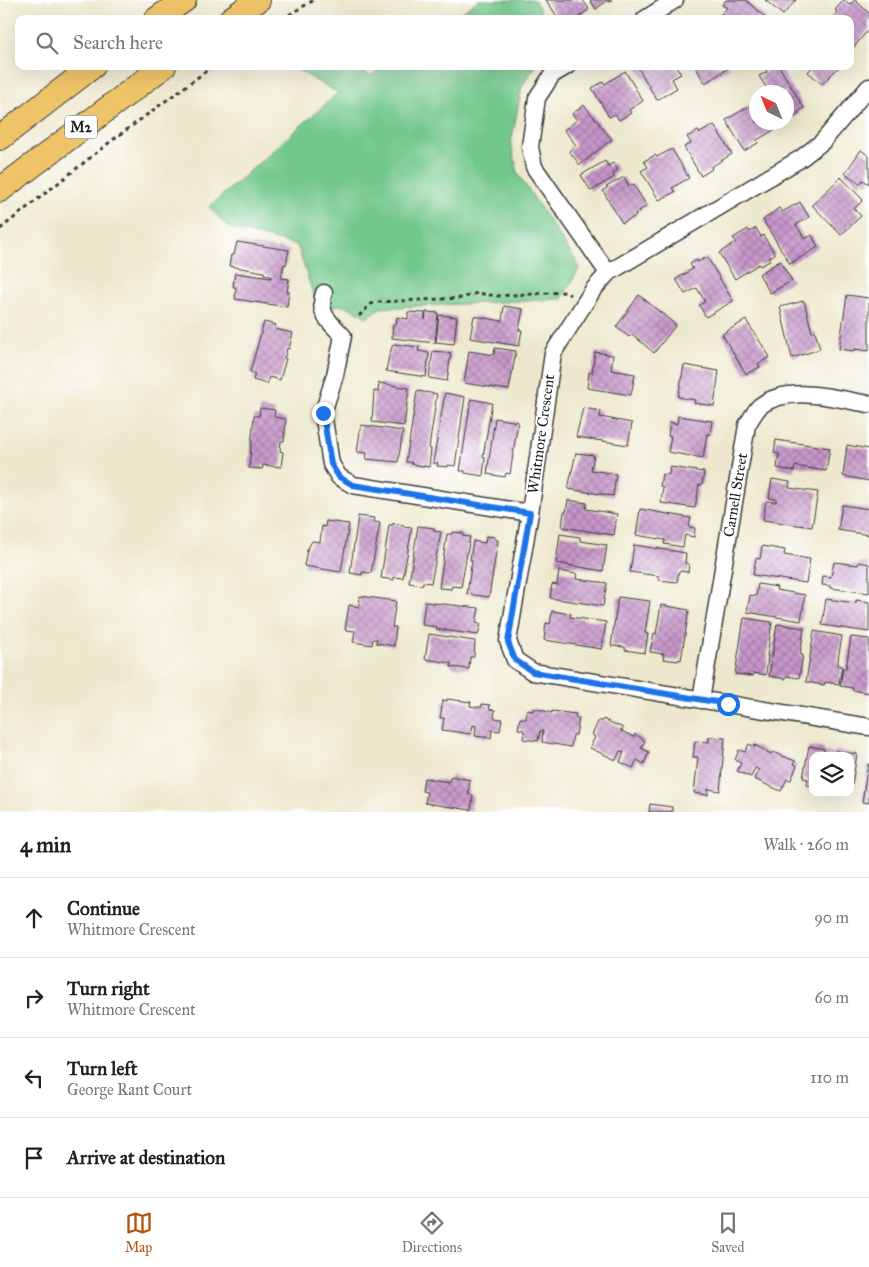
<!DOCTYPE html>
<meta charset="utf-8">
<style>
:root{--surface:#fff;--page:#f2f2f2;--text:#202124;--muted:#757577;--line:#e0e0e0;--accent:#b45309}
body{margin:0;font-family:"IM FELL Great Primer",serif;background:var(--page);color:var(--text)}
.controls{position:absolute;right:15px;bottom:15px;display:grid;overflow:hidden;border-radius:10px;box-shadow:0 5px 20px #0002}
.controls button{width:45px;height:45px;display:grid;place-items:center;padding:0;border:0;border-bottom:1px solid var(--line);background:var(--surface);color:var(--text);font:25px sans-serif}
.compass{position:absolute;left:749px;top:85px;width:45px;height:45px;border-radius:50%;background:var(--surface);box-shadow:0 5px 20px #0002;rotate:317deg}
.stop{position:absolute;width:15px;height:15px;margin:-11px;border:4px solid #1a73e8;border-radius:50%;background:#fff}
.stop.end{background:#1a73e8;border-color:#fff;box-shadow:0 1px 5px #0008}
.list{margin:0;padding:0;list-style:none}
h2{display:flex;justify-content:space-between;align-items:center;height:65px;margin:0;padding:0 20px;font-size:21px}
h2 small{font-size:16px;font-weight:400;color:var(--muted)}
.list li{display:grid;grid-template-columns:32px 1fr auto;gap:15px;align-items:center;box-sizing:border-box;height:80px;padding:0 20px;border-top:1px solid var(--line)}
.list b{display:block;font-size:19px;white-space:nowrap}
.list p{margin:0;font-size:16px;white-space:nowrap;color:var(--muted)}
.list em{font-size:16px;font-style:normal;color:var(--muted)}
.icon{flex:none;width:28px;height:28px;fill:none;stroke:currentColor;stroke-width:2;stroke-linecap:round;stroke-linejoin:round}
.map{position:relative;flex:none;width:869px;height:812px;overflow:hidden}
.search{position:absolute;background:var(--surface);box-shadow:0 5px 20px #0002;left:15px;right:15px;top:15px;height:55px;display:flex;align-items:center;gap:12px;box-sizing:border-box;padding:0 18px;border-radius:10px;color:var(--muted);font-size:19px}
.sheet{height:385px;background:var(--surface)}
nav{display:flex;justify-content:space-around;align-items:center;box-sizing:border-box;height:70px;border-top:1px solid var(--line);background:var(--surface);font-size:14px;color:var(--muted)}
nav a{display:grid;justify-items:center;gap:2px}
nav .on{color:var(--accent)}
.map>svg:first-child{display:block}
.park{fill:#72c78b;stroke:#477254}
.building{fill:url(#building-cross-hatch)}
.lines{fill:none;stroke-linecap:round;stroke-linejoin:round}
.minor-casing{stroke:#3b3b37;stroke-width:19}
.highway-casing{stroke:#3b3b37;stroke-width:26}
.path{stroke:#3b3b37;stroke-width:3;stroke-dasharray:4 4;stroke-linecap:butt}
.minor{stroke:#fff;stroke-width:16}
.highway{stroke:#efc469;stroke-width:24}
.route{stroke:#1a73e8;stroke-width:6}
.labels{text-anchor:middle;dominant-baseline:central;stroke-width:4;stroke-linejoin:round;paint-order:stroke}
.shield{fill:#fff;stroke:#606060;stroke-width:1}
.shield-label{font-size:14px;font-weight:bold;fill:#1c1c1c}
.street-label{font-size:15px;fill:#1c1c1c;stroke:#fff}
</style>
<div class="map">
<svg width="869" height="812" viewBox="0 0 869 812">
<defs>
<pattern id="building-cross-hatch" width="8" height="8" patternUnits="userSpaceOnUse" patternTransform="scale(1.25)"><rect width="8" height="8" fill="#c797ca"/><path d="M0 0l8 8M0 8l8-8" fill="none" stroke="#a17aa3"/></pattern>
</defs>
<rect width="100%" height="100%" fill="#fff"/>
<filter id="ink" filterUnits="userSpaceOnUse"><feTurbulence type="fractalNoise" baseFrequency=".02" numOctaves="2"/><feDisplacementMap in="SourceGraphic" scale="10" xChannelSelector="R" yChannelSelector="G"/><feConvolveMatrix kernelMatrix="1 2 1 2 8 2 1 2 1" color-interpolation-filters="sRGB"/></filter>
<filter id="wash" filterUnits="userSpaceOnUse"><feTurbulence type="fractalNoise" baseFrequency=".0096" numOctaves="4" result="noise"/><feDisplacementMap in="SourceGraphic" scale="20" xChannelSelector="R" yChannelSelector="G"/><feGaussianBlur stdDeviation="1.12" result="paint"/><feColorMatrix in="noise" values="0 0 0 0 0 0 0 0 0 0 0 0 0 0 0 0 0 1.4 0 .05"/><feComposite in="paint" operator="in"/></filter>
<g filter="url(#wash)">
<rect width="100%" height="100%" fill="#ede8cd"/>
<g class="park">
<polygon points="479,0 535,0 544,19 452,19"/>
<path d="M291 66H353L370 76 384 66H536L522 86 511 144 518 174 580 267 562 299 380 308 367 318C350 306 339 300 319 312L297 245 229 228 209 207 338 93Z"/>
</g>
<g id="blocks">
<g class="building">
<polygon points="546,0 583,0 589,9 579,17 580,19 559,19"/>
<polygon points="590,0 612,0 609,2 608,0 596,9"/>
<polygon points="726,0 746,0 767,19 718,19 717,18 727,8 722,5"/>
<polygon points="765,0 796,0 783,15"/>
<polygon points="844,0 849,5 855,0 869,13 869,29 853,48 850,46 850,19 831,19 837,12 835,10"/>
<polygon points="637,66 676,66 681,74 672,79 677,88 657,100"/>
<polygon points="695,66 732,66 705,83"/>
<polygon points="764,66 779,66 804,108 798,112 799,114 792,118 789,113 786,115 786,92 763,92 768,90 759,76 767,72"/>
<polygon points="813,66 840,66 822,84 808,72"/>
<polygon points="625,71 643,101 629,110 631,113 619,120 615,114 609,117 592,88 603,82 605,84"/>
<polygon points="756,102 756,122 772,122 776,129 757,140 758,143 744,151 726,120"/>
<polygon points="584,105 612,139 580,165 569,151 576,145 564,130 577,120 572,114"/>
<polygon points="714,125 732,154 711,167 712,169 701,176 684,147 691,143 687,137 698,131 700,133"/>
<polygon points="672,149 689,178 672,188 675,192 659,200 641,171 648,167 644,161 655,155 657,157"/>
<polygon points="861,150 869,156 869,184 863,180 860,184 845,173"/>
<polygon points="605,161 608,166 613,163 618,170 613,174 614,177 591,191 581,175"/>
<polygon points="624,177 629,186 633,184 647,206 640,210 635,215 636,216 622,223 603,191 607,188 606,187"/>
<polygon points="841,177 863,200 854,209 861,216 841,235 812,205"/>
<polygon points="800,202 809,217 796,225 805,239 812,235 818,247 790,264 763,220 779,208 782,212"/>
<polygon points="756,228 761,237 763,235 775,254 768,258 770,261 760,266 759,264 735,279 719,253 736,242 733,238 748,229 750,232"/>
<polygon points="237,242 289,250 286,265 284,264 281,278 289,279 287,292 289,292 287,307 235,299 236,287 233,287 235,273 271,278 271,276 264,274 264,272 229,266 231,255 234,255"/>
<polygon points="707,257 733,301 706,317 699,305 705,302 697,288 685,294 676,279 693,269 690,264 697,260 698,262"/>
<polygon points="780,261 792,281 770,293 759,274"/>
<polygon points="639,295 676,325 654,353 632,334 629,337 616,327"/>
<polygon points="847,295 869,298 869,351 855,349 855,351 839,349"/>
<polygon points="804,301 812,332 815,331 820,349 792,358 780,307"/>
<polygon points="504,306 523,309 519,330 522,330 519,346 470,338 474,316 502,321"/>
<polygon points="408,312 425,313 425,320 426,312 438,313 435,343 392,338 393,324 396,325 397,317 408,319"/>
<polygon points="439,315 457,317 454,344 436,342"/>
<polygon points="746,320 770,357 758,364 760,367 746,374 722,334"/>
<polygon points="264,322 276,325 275,329 293,333 289,349 287,348 286,353 284,358 286,359 280,380 269,377 267,384 253,380 255,374 250,372"/>
<polygon points="393,344 419,347 418,351 429,353 426,377 386,371 389,356"/>
<polygon points="495,348 516,351 509,390 464,383 469,351 494,355"/>
<polygon points="433,351 451,353 447,381 429,378"/>
<polygon points="595,352 613,355 611,370 635,374 631,395 587,388 589,372 592,373"/>
<polygon points="684,365 719,371 714,406 694,403 695,400 678,397"/>
<polygon points="379,383 409,388 404,426 372,422 374,391 378,392"/>
<polygon points="417,391 437,394 429,448 431,449 429,467 411,464 412,462 406,462"/>
<polygon points="445,393 465,397 455,466 448,465 448,467 437,466 438,463 433,463"/>
<polygon points="471,399 492,403 483,457 485,457 483,476 465,473 465,471 460,471"/>
<polygon points="260,408 275,410 274,417 286,419 284,441 281,441 280,451 283,452 281,467 263,465 262,469 249,468 254,416 259,416"/>
<polygon points="583,408 601,411 600,417 632,423 628,445 576,437"/>
<polygon points="678,416 712,421 710,435 707,434 703,458 668,452 671,436 668,436 670,422 677,424"/>
<polygon points="495,418 518,422 510,474 506,473 505,477 487,474"/>
<polygon points="361,425 403,431 398,462 366,459 367,453 357,452"/>
<polygon points="776,440 830,448 826,471 795,466 794,471 777,468 779,454 774,453"/>
<polygon points="847,445 869,449 869,481 843,476"/>
<polygon points="576,453 594,455 591,470 616,474 613,496 568,489"/>
<polygon points="670,467 704,472 702,485 699,485 695,508 661,503 663,487 660,486 662,474 669,475"/>
<polygon points="772,479 790,482 789,488 818,492 812,527 763,520 766,501 776,502 776,499 769,498"/>
<polygon points="568,500 587,503 586,509 617,514 614,535 562,527 564,512 566,512"/>
<polygon points="842,505 869,509 869,535 838,530"/>
<polygon points="640,509 691,518 689,527 695,528 694,537 685,535 683,547 664,544 665,540 636,535"/>
<polygon points="358,516 374,518 373,522 380,523 371,573 362,572 362,575 350,573"/>
<polygon points="326,521 349,524 341,572 304,566 307,550 312,541 320,542 322,526 325,527"/>
<polygon points="393,523 404,525 404,527 412,528 403,578 394,577 394,580 381,578 389,525 393,525"/>
<polygon points="418,526 434,528 434,531 441,532 431,583 423,582 422,585 409,583"/>
<polygon points="452,532 463,533 463,536 470,537 461,587 452,586 451,589 439,588 447,534 452,534"/>
<polygon points="560,534 580,537 580,541 607,545 603,571 556,563"/>
<polygon points="486,536 495,537 495,540 498,540 489,597 467,594 472,560 470,560 473,541 485,543"/>
<polygon points="634,545 686,553 685,563 689,564 688,572 679,571 677,582 659,580 659,576 630,572"/>
<polygon points="762,546 785,550 784,555 810,559 806,583 753,575 756,558 760,559"/>
<polygon points="834,562 858,565 859,562 869,564 869,593 830,588 830,586 822,585 823,576 831,577"/>
<polygon points="559,571 577,574 576,579 607,583 603,606 550,598 552,584 557,585"/>
<polygon points="758,584 777,587 776,590 805,595 801,621 747,612 750,595 756,596"/>
<polygon points="360,596 396,601 392,627 396,627 394,646 376,643 377,639 373,639 372,645 353,642 355,631 345,630 349,605 359,607"/>
<polygon points="618,597 650,601 645,633 648,634 645,653 625,650 625,647 611,646"/>
<polygon points="826,599 856,603 856,600 869,602 869,632 822,625"/>
<polygon points="425,602 479,608 476,623 481,624 478,635 436,629 437,627 422,625"/>
<polygon points="661,605 689,610 681,660 679,659 678,661 663,659 664,654 650,652 654,633 656,634"/>
<polygon points="552,611 571,614 570,617 606,622 602,649 544,640 546,623 550,624"/>
<polygon points="744,618 772,622 767,656 768,656 766,675 753,673 753,676 735,674"/>
<polygon points="777,624 804,628 800,654 803,655 799,678 786,676 786,679 769,676"/>
<polygon points="814,631 842,636 838,660 838,665 842,666 839,684 825,682 824,685 806,682"/>
<polygon points="429,634 475,641 474,657 470,657 469,669 451,667 451,663 425,659"/>
<polygon points="851,637 869,639 869,693 852,690 853,688 840,686 843,668 846,668"/>
<polygon points="447,699 471,702 470,706 475,707 482,707 482,704 490,705 489,709 495,710 494,718 502,719 500,731 492,730 491,738 475,736 476,726 473,725 471,734 442,730 444,718 440,718 443,700 447,701"/>
<polygon points="533,708 552,713 552,711 576,714 575,718 579,718 576,735 573,735 571,747 542,742 543,731 540,731 538,741 523,739 524,730 518,729 520,718 526,719 527,710 533,711"/>
<polygon points="603,719 623,728 621,731 634,737 635,734 645,741 641,748 649,752 644,764 637,760 633,768 620,762 624,752 620,751 616,760 590,748 595,737 592,735 599,720 602,722"/>
<polygon points="709,737 725,738 720,791 708,789 708,795 694,793 698,757 693,757 695,741 709,742"/>
<polygon points="749,744 755,747 755,745 771,754 773,752 795,761 794,764 797,765 791,780 787,779 781,791 754,779 759,770 755,768 751,777 737,771 741,763 735,760 739,750 745,752"/>
<polygon points="809,746 824,749 824,752 829,753 835,754 835,751 857,754 852,785 850,785 850,756 813,756 813,786 807,785 808,779 803,778"/>
<polygon points="868,764 869,764 869,803 862,802"/>
<polygon points="451,776 470,780 468,794 473,795 471,810 425,803 427,792 422,791 424,778 449,782"/>
<polygon points="650,804 672,807 672,812 649,812"/>
</g>
</g>
</g>
<g filter="url(#ink)">
<use href="#blocks" fill-opacity="0" stroke="#3b3b37" stroke-width="1"/>
<g class="lines">
<defs>
<g id="minor">
<polyline points="645,19 675,0"/>
<polyline points="567,66 552,75 537,98 530,147 534,167 608,273"/>
<polyline points="869,87 822,142 800,159 608,273 593,290 553,353 530,513 508,641 515,660 533,672 869,727"/>
<path d="M324 293C317 314 330 322 343 336L335 375 323 413 331 464 339 477 353 485 530 513"/>
<path id="s1" d="M701 700 747 425C751 419 755 411 760 406 789 384 836 399 869 404"/>
</g>
<g id="highway">
<polyline points="157,19 184,0"/>
<polyline points="231,19 258,0"/>
<polyline points="0,138 93,66"/>
<polyline points="0,190 164,66"/>
</g>
</defs>
<use href="#minor" class="minor-casing"/>
<use href="#highway" class="highway-casing"/>
<g class="path">
<polyline points="282,19 314,0"/>
<polyline points="0,229 110,142 213,66"/>
<polyline points="359,316 371,304 377,302 462,298 477,293 497,296 565,292 570,295"/>
</g>
<use href="#minor" class="minor"/>
<use href="#highway" class="highway"/>
</g>
</g>
<g class="lines" filter="url(#ink)">
<polyline class="route" points="323,413 331,464 339,477 353,485 530,513 508,642 515,660 533,672 728,704"/>
</g>
<g class="labels">
<rect class="shield" x="65" y="115.5" width="32" height="23" rx="4"/>
<g class="shield-label">
<text x="81" y="127">M2</text>
</g>
<g class="street-label">
<text transform="translate(541 434) rotate(-82)">Whitmore Crescent</text>
<text stroke="none"><textPath href="#s1" startOffset="208">Carnell Street</textPath></text>
</g>
</g>
</svg>
<div class="controls">
<button><svg class="icon" aria-label="layers" viewBox="0 0 24 24"><path d="M12 4l9 5-9 5-9-5zM3 14l9 5 9-5"/></svg></button>
</div>
<svg class="compass" viewBox="-18 -18 36 36"><path d="M0-13l5 13h-10z" fill="#e53935"/><path d="M0 13l5-13h-10z" fill="#757577"/></svg>
<div class="stop" style="left:728px;top:704px"></div>
<div class="stop end" style="left:323px;top:413px"></div>
<div class="search"><svg class="icon" aria-label="search" viewBox="0 0 24 24"><circle cx="10" cy="10" r="6"/><path d="M15 15l6 6"/></svg>Search here</div>
</div>
<section class="sheet">
<h2>4 min<small>Walk · 260 m</small></h2>
<ul class="list">
<li><svg class="icon" aria-label="ahead" viewBox="0 0 24 24"><path d="M12 20V5M6 11l6-6 6 6"/></svg><div><b>Continue</b><p>Whitmore Crescent</p></div><em>90 m</em></li>
<li><svg class="icon" aria-label="right" viewBox="0 0 24 24"><path d="M7 20v-9h11M14 6l5 5-5 5"/></svg><div><b>Turn right</b><p>Whitmore Crescent</p></div><em>60 m</em></li>
<li><svg class="icon" aria-label="left" viewBox="0 0 24 24"><path d="M17 20v-9H6M10 6l-5 5 5 5"/></svg><div><b>Turn left</b><p>George Rant Court</p></div><em>110 m</em></li>
<li><svg class="icon" aria-label="arrive" viewBox="0 0 24 24"><path d="M6 21V4h12l-3 4 3 4H6"/></svg><div><b>Arrive at destination</b></div></li>
</ul>
</section>
<nav>
<a class="on"><svg class="icon" aria-label="map" viewBox="0 0 24 24"><path d="M3 6l6-2 6 2 6-2v14l-6 2-6-2-6 2zM9 4v14M15 6v14"/></svg>Map</a>
<a><svg class="icon" aria-label="directions" viewBox="0 0 24 24"><path d="M12 3l9 9-9 9-9-9zM9 14v-3h6M13 9l2 2-2 2"/></svg>Directions</a>
<a><svg class="icon" aria-label="saved" viewBox="0 0 24 24"><path d="M7 4h10v16l-5-4-5 4z"/></svg>Saved</a>
</nav>
